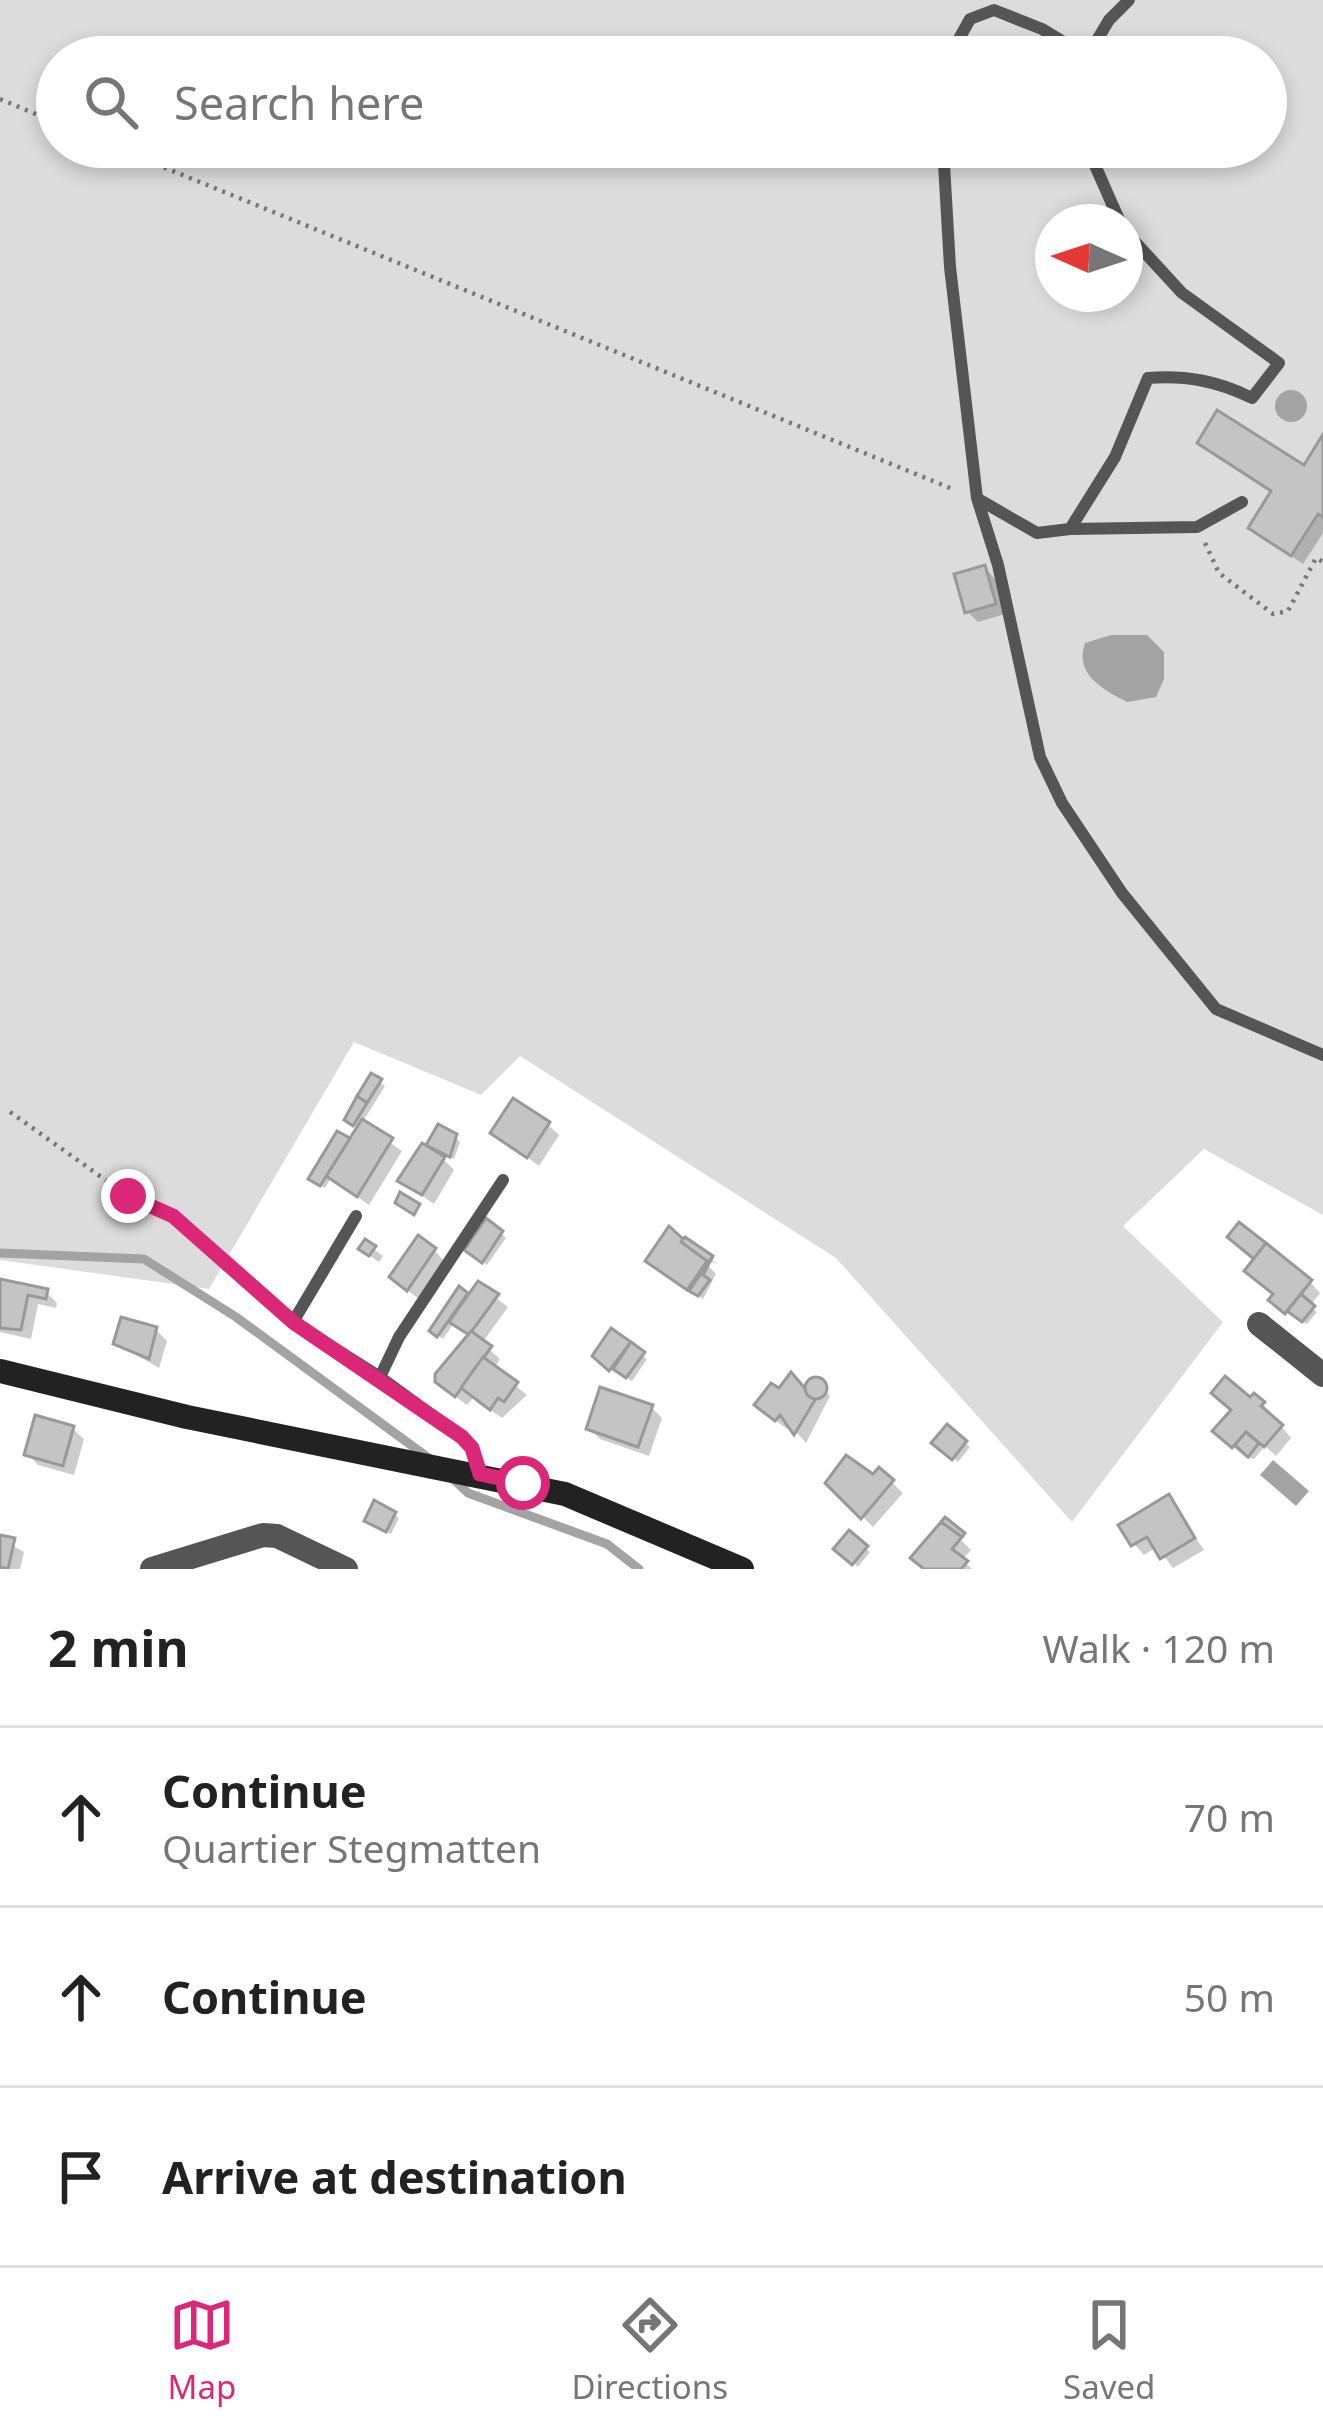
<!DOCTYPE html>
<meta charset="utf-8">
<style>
:root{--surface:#fff;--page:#f6f6f6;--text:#222;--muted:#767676;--line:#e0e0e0;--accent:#db2777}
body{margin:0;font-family:"Noto Sans",sans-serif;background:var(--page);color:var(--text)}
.compass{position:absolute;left:1035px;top:204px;width:108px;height:108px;border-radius:50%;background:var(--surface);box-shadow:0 6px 18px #0003;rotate:273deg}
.stop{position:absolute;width:36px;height:36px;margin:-27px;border:9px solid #db2777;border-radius:50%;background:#fff}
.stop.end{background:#db2777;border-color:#fff;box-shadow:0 3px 12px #0008}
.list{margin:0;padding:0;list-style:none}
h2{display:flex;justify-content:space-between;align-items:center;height:156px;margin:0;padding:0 48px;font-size:51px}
h2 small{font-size:39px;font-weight:400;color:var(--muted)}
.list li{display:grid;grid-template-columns:78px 1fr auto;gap:36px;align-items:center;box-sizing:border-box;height:180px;padding:0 48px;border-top:3px solid var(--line)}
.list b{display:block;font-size:45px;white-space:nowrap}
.list p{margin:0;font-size:39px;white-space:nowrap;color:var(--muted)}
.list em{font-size:39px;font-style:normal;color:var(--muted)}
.icon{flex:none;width:66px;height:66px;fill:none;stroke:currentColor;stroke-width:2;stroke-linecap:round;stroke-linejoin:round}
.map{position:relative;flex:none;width:1323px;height:1569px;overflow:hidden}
.search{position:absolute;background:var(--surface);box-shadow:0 6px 18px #0003;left:36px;right:36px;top:36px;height:132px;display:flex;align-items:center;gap:30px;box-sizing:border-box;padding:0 42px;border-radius:66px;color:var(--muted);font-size:45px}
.sheet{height:696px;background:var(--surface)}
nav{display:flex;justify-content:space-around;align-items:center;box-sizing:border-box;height:168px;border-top:3px solid var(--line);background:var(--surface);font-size:33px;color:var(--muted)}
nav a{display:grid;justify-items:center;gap:6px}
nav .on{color:var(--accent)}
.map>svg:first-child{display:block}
.green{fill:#dcdcdc;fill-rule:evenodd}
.water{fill:#a3a3a3}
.shadow{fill:#0003}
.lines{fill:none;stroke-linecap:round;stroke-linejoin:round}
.stream{stroke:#a3a3a3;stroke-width:9}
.building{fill:#c4c4c4;stroke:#999;stroke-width:3}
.path{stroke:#777;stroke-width:4.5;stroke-dasharray:3 6;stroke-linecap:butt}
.lane{stroke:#555;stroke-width:12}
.street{stroke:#555;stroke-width:24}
.secondary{stroke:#222;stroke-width:24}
.route{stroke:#db2777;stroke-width:15}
</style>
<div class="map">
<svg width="1323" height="1569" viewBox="0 0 1323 1569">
<rect width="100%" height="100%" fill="#fff"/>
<path class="green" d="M0 0H1323V1215L1204 1149 1123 1226 1223 1322 1072 1522 836 1258 520 1056 481 1095 354 1042 209 1289 0 1260ZM57 57H1266V147H57ZM1053 222H1125V294H1053Z"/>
<g class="water">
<circle cx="1291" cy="406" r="16"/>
<path d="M1147 635 1164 652V679L1156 697 1127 702C1102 689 1074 674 1085 643L1111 635Z"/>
<polygon points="1273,1460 1309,1491 1296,1506 1260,1475"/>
</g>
<g class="shadow">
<polygon points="1323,439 1323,533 1303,564 1251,528 1274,493 1200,442 1304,469"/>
<polygon points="985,568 995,579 1005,614 978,622 967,611"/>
<polygon points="372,1077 385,1086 362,1123 402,1151 369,1205 331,1178 325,1188 316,1183 360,1129 352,1124"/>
<polygon points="548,1125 559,1135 539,1166 494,1133"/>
<polygon points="455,1137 460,1142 454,1159 430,1145"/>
<polygon points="439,1155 454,1170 434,1204 401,1181"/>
<polygon points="669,1230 718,1264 701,1258 716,1274 703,1299 649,1261"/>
<polygon points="501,1233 506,1238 487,1265 472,1254"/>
<polygon points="366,1243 383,1256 379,1262 366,1253"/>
<polygon points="434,1250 444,1261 419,1299 403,1287"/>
<polygon points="0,1282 46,1292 57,1303 56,1308 38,1304 31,1339 0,1332"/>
<polygon points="1310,1282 1320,1293 1310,1306 1317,1312 1307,1324 1283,1310"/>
<polygon points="479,1285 508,1307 482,1343 500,1359 494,1368 527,1395 502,1418 473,1398 467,1405 449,1392 471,1337 454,1323 443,1339 432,1330 460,1291 469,1298"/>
<polygon points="156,1330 167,1341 159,1368 116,1343"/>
<polygon points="611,1333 647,1359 632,1381 600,1360"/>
<polygon points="815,1379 830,1396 806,1443 790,1425 787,1429 768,1415 780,1393 806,1392"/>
<polygon points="1251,1402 1263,1404 1291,1438 1276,1456 1265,1446 1254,1459 1245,1457 1227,1442"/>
<polygon points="652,1408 662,1418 649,1456 600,1439 589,1428"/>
<polygon points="947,1428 970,1447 958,1462 936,1443"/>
<polygon points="73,1429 84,1439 74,1475 38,1465 28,1454"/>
<polygon points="880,1471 903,1493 873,1527 829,1483 874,1479"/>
<polygon points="1168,1498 1204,1550 1173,1568 1157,1547 1144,1555 1134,1544"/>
<polygon points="394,1514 399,1518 391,1534 372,1525"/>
<polygon points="849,1534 870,1552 858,1567 837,1549"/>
<polygon points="0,1538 24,1552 20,1569 0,1569"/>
<polygon points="960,1539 971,1550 962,1560 972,1569 925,1569"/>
</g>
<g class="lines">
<g class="stream">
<polyline points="0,1253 144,1259 236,1317 430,1459"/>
<polyline points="452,1478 468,1493 607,1544 639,1569"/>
</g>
</g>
<g class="building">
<polygon points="1217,410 1304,465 1323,434 1323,517 1318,514 1291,556 1248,528 1271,491 1197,443"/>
<polygon points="985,565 996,604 965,613 954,574"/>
<polygon points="371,1073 382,1079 367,1103 357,1096"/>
<polygon points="357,1096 367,1103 353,1126 344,1120"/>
<polygon points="513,1098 550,1122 527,1158 490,1133"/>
<polygon points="362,1119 393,1138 357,1197 326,1176"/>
<polygon points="438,1124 457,1134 450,1157 426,1145"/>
<polygon points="337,1131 350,1138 320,1186 308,1179"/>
<polygon points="422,1143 445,1157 422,1195 397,1181"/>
<polygon points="400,1192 420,1204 414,1215 395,1203"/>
<polygon points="486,1218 503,1231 482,1263 464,1250"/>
<polygon points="1239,1222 1266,1243 1254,1259 1227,1237"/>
<polygon points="669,1226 707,1261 687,1290 645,1261"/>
<polygon points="418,1235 436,1248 407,1291 389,1277"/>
<polygon points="685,1237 713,1256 689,1291 707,1261 681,1242"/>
<polygon points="365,1239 376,1246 369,1256 358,1249"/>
<polygon points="1266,1243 1312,1280 1285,1314 1268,1300 1273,1294 1244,1271"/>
<polygon points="713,1256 703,1275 710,1280 698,1296 689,1291"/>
<polygon points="0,1279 48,1289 46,1299 28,1295 21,1330 0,1328"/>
<polygon points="478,1281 499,1294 469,1335 449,1322"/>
<polygon points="459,1286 468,1293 437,1337 429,1331"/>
<polygon points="1301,1294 1315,1306 1302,1322 1287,1311"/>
<polygon points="121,1317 157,1327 149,1359 113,1344"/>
<polygon points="611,1328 631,1342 609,1371 592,1356"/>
<polygon points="471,1331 492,1346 455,1397 435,1382 435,1374"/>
<polygon points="631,1342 645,1352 626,1378 613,1369"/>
<polygon points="483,1357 518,1382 504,1402 498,1398 490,1410 461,1388"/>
<polygon points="791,1372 815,1400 794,1435 780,1415 775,1421 754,1405 771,1383 779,1388"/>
<polygon points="1225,1376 1250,1397 1254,1393 1265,1402 1261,1406 1283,1425 1264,1447 1246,1432 1232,1448 1212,1431 1231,1410 1211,1393"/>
<circle cx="816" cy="1388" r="11"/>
<polygon points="600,1387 653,1405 638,1447 586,1429"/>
<polygon points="35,1415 74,1426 63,1466 24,1455"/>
<polygon points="947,1424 967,1441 952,1460 931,1443"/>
<polygon points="1246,1432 1259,1443 1248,1457 1235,1445"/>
<polygon points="846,1455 873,1474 879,1467 894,1480 861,1519 825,1483"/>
<polygon points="1169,1494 1195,1538 1160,1559 1147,1537 1131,1546 1118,1525"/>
<polygon points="374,1500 396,1512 386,1532 364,1521"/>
<polygon points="945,1517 965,1533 962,1537 941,1522"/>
<polygon points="941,1522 962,1537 952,1549 968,1561 961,1569 924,1569 910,1558"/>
<polygon points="849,1530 868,1546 852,1565 833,1549"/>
<polygon points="0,1535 15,1538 8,1569 0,1567"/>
</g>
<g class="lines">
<g class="path">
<polyline points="0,99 57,123"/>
<polyline points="114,147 955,490"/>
<polyline points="1205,543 1219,573 1273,614 1288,611 1316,558 1323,562"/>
<polyline points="10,1112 128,1196 173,1216 280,1310"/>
</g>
<g class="lane">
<polyline points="949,57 970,19 994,10 1042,29 1088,57"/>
<polyline points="1087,57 1109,20 1129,0"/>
<polyline points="943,147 950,267 977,498 998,565 1040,757 1062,803 1122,893 1216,1009 1323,1055"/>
<polyline points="1087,147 1120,222"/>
<path d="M978 499 1037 533 1070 529 1115 457 1148 378C1186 375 1218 381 1252 398L1279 363 1182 293 1125 231"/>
<polyline points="1070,529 1197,527 1242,502"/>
<polyline points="356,1216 293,1322 380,1377"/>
<polyline points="480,1474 472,1448 462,1437 380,1377 399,1337 503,1180"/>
</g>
<g class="street">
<polyline points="1259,1324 1323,1375"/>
<polyline points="152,1569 263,1535 277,1536 346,1569"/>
</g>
<polyline class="secondary" points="0,1371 187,1417 565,1494 742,1569"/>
</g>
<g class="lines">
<polyline class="route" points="128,1196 173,1216 293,1322 462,1437 472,1448 480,1474 523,1483"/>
</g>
</svg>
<svg class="compass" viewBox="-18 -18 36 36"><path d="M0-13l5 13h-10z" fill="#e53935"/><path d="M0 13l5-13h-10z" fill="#767676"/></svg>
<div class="stop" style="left:523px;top:1483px"></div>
<div class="stop end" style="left:128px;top:1196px"></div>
<div class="search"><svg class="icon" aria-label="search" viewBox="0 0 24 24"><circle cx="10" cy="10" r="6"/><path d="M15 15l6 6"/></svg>Search here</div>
</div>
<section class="sheet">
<h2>2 min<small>Walk · 120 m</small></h2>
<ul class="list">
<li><svg class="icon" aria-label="ahead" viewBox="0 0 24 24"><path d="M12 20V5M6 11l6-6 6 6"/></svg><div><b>Continue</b><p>Quartier Stegmatten</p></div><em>70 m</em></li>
<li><svg class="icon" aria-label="ahead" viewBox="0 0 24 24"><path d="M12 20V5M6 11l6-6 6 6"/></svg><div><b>Continue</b></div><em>50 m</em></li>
<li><svg class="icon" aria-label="arrive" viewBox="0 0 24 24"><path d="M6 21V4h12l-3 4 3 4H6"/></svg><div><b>Arrive at destination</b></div></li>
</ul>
</section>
<nav>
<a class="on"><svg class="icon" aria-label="map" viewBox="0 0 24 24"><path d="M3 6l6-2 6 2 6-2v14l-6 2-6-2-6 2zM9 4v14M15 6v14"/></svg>Map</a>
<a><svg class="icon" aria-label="directions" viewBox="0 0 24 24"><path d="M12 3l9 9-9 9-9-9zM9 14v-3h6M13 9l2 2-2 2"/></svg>Directions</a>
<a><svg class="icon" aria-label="saved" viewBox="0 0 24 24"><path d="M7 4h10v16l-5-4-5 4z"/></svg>Saved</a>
</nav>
